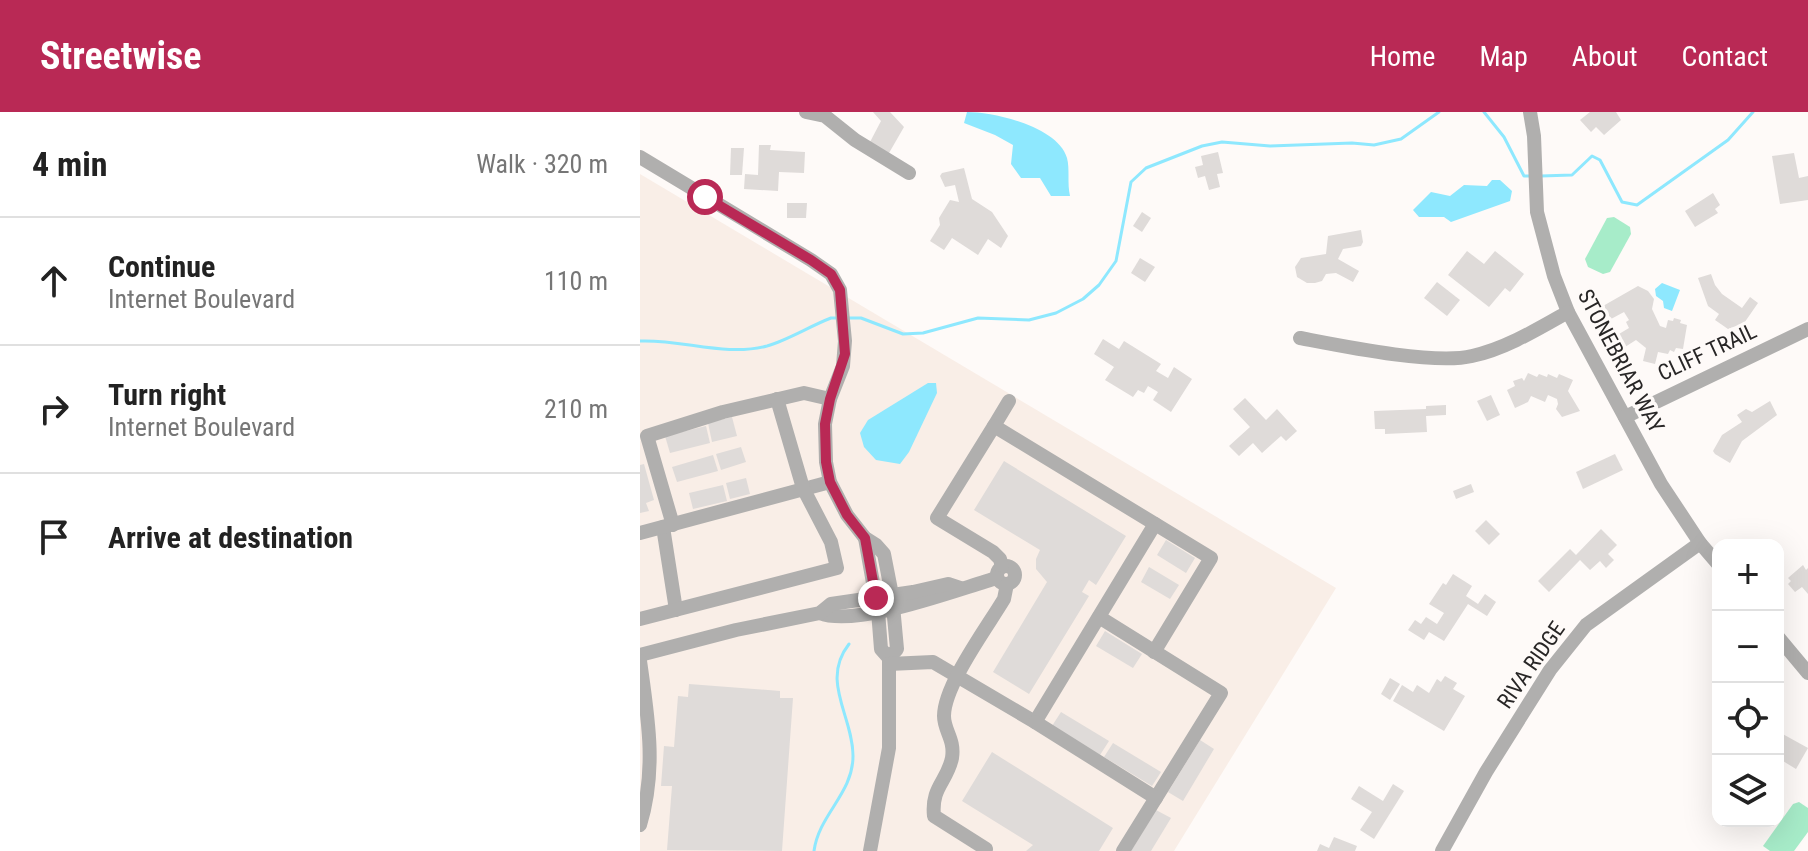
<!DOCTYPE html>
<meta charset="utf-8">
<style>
:root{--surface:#fff;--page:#f6f6f6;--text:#222;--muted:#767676;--line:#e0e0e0;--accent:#b92955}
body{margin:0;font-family:"Roboto Condensed",sans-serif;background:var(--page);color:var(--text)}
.controls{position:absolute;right:24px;bottom:24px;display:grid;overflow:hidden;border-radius:16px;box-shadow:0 8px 32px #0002}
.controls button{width:72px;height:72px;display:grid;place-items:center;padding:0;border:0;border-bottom:2px solid var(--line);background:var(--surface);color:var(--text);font:40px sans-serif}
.stop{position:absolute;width:24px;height:24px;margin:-18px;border:6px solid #b92955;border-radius:50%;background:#fff}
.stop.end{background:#b92955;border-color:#fff;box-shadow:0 2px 8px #0008}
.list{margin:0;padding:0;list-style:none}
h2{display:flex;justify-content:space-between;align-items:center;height:104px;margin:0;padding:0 32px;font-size:34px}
h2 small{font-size:26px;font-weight:400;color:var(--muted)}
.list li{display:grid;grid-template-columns:52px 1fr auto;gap:24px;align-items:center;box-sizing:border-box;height:128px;padding:0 32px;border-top:2px solid var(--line)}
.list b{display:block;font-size:30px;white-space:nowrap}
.list p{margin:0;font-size:26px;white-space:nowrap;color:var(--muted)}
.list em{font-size:26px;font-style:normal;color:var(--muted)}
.icon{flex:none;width:44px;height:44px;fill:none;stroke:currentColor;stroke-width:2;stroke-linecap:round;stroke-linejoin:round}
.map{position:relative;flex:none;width:1168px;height:739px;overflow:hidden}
header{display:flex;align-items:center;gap:48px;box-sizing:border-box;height:112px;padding:0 40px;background:var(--accent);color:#fff}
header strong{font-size:38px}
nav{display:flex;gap:44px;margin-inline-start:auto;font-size:28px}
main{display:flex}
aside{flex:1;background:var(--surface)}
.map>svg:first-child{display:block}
.built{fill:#f9eee7}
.green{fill:#a7ecc9}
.water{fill:#8ee8fe}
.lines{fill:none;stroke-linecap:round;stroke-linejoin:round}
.stream{stroke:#8ee8fe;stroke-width:3}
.building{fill:#dfdbd9}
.minor{stroke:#b0afae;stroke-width:14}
.route{stroke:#b92955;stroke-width:10}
.labels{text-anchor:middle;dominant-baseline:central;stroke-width:7;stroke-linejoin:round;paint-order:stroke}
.street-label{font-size:22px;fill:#282626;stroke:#fefaf8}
</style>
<header>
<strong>Streetwise</strong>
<nav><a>Home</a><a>Map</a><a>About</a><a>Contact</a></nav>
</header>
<main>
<aside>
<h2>4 min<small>Walk · 320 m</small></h2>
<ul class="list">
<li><svg class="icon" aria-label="ahead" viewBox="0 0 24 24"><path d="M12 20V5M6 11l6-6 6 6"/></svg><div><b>Continue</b><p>Internet Boulevard</p></div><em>110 m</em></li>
<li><svg class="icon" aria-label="right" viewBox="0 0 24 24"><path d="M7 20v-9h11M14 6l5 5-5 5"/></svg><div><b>Turn right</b><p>Internet Boulevard</p></div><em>210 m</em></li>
<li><svg class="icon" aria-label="arrive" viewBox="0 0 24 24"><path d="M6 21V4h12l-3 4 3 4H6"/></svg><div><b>Arrive at destination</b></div></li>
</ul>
</aside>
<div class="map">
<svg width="1168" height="739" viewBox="0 0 1168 739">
<rect width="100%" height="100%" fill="#fefaf8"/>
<polygon class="built" points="0,62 696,476 534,739 0,739"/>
<g class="green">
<polygon points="974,105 990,115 991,122 970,160 963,162 948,155 945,147 967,106"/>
<polygon points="1159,690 1168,696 1168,720 1154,739 1130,739 1123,734 1153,692"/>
</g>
<g class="water">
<path d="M327 0C355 0 418 15 427 46 430 57 427 71 430 84H411L400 66H381L371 52 373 33 355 23 324 11Z"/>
<polygon points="852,68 860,68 872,79 870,89 811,110 804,105 779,105 773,98 791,80 810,84 824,73 847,74"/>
<polygon points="1022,171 1040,178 1032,199 1024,196 1023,189 1016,184 1015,177"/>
<polygon points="288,271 296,271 297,281 269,340 260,352 236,348 224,335 220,321 228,308"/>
</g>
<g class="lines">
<g class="stream">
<polyline points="844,0 864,25 884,64 889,64"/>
<polyline points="901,64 932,63 952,44 960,48 982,90 997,93 1088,28 1113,0"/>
<polyline points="209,206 221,206 263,222 283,221 338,206 389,208 416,201 443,187 459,173 476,149 491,70 506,56 562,34 582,30 630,34 712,31 734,33 761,27 799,0"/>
<path d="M0 229C42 227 85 245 127 234 148 228 170 214 191 206H197"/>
<path d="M174 739C179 702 213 682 213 644 213 604 180 569 209 532"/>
</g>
</g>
<g class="building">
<polygon points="233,0 250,0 264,15 249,41 230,30 241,9"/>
<polygon points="950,0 976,0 981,8 964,23 956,15 951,20 940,8"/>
<polygon points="119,33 131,33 130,38 165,40 164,61 139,60 138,79 104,77 105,62 118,63"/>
<polygon points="91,36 104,36 102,63 90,63"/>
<polygon points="578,40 583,61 577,62 580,75 569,78 565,64 558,66 555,55 563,53 561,44"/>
<polygon points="1154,41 1159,66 1168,64 1168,88 1140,92 1132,44"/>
<polygon points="324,56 332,87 352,100 368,124 361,136 348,127 338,143 312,126 304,138 290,129 300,113 299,106 310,88 319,90 315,73 305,75 300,64 302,61"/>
<polygon points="1073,81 1080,93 1075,97 1078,101 1055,115 1045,99"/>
<polygon points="147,91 167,91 166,106 147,106"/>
<polygon points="502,100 511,106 502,120 493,114"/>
<polygon points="721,118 723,130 721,134 703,137 698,147 719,159 713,170 696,161 686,162 682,169 675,171 667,171 657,165 655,155 661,146 686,142 688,124"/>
<polygon points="827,139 844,152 855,139 884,162 870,180 865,176 849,195 808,163"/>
<polygon points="500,146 515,155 505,170 491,161"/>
<polygon points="1071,162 1075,173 1082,182 1102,196 1110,185 1118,191 1100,217 1096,214 1088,217 1075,208 1079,202 1068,194 1058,166"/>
<polygon points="797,170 820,188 807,204 784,186"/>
<polygon points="998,174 1008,179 1014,187 1012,197 1020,214 1026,216 1028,208 1033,209 1034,206 1041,208 1040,211 1047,213 1043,237 1036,236 1034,240 1030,238 1028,242 1018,240 1015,252 1003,249 1006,236 996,228 985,235 979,222 989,216 986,210 989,208 984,200 971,207 963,194"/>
<polygon points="463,227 479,237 484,229 521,252 516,259 528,266 534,255 552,267 531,300 513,288 518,280 508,274 504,281 498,278 493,285 465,268 474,255 454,242"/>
<polygon points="888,261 897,265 899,262 907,265 908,262 917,266 919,262 933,268 928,279 940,299 922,305 916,297 918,292 917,287 908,283 905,290 891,284 888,290 875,296 867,278 875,274 873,269 882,266 884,269"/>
<polygon points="851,283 860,303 847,309 837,289"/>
<polygon points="605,286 626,308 637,297 657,319 646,329 641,324 622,341 613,331 599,344 589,334 610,315 593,297"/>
<polygon points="1130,289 1137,303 1102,329 1090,351 1075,342 1073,339 1082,323 1102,310 1097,303 1106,297 1112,300"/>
<polygon points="806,293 806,303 786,304 787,320 745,322 745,317 735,317 734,299 786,297 786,294"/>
<polygon points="92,305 97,324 72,330 68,311"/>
<polygon points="66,314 70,331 30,341 25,324"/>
<polygon points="101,335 106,350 81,358 76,342"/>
<polygon points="975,342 983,358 943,377 936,360"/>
<polygon points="73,343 78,359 37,370 32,355"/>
<polygon points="364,349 486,424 456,473 449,468 442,480 449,484 389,582 353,560 407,470 396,457 396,447 400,438 334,398"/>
<polygon points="4,352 14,388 6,391 9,399 0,401 0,353"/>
<polygon points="106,366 110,382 90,387 86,371"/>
<polygon points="831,372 834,380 816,387 813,379"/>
<polygon points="83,373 87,389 53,397 49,381"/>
<polygon points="846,408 860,422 849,433 835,419"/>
<polygon points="961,417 977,433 968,442 974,448 966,456 960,449 950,458 940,448 909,480 898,469 930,437 936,443"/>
<polygon points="526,428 555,446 546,461 517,443"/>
<polygon points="1163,453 1166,458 1168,456 1168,482 1162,475 1155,480 1148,472 1151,469 1148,466"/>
<polygon points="509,455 539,473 530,487 501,470"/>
<polygon points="813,462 832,474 826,484 838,492 845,482 856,490 847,504 828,492 804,529 789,520 784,528 768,518 775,508 781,512 786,505 797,512 804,501 789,492 803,471 806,473"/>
<polygon points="465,519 502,542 493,556 456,534"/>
<polygon points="805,564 817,571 813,577 825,584 804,619 753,589 762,573 773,580 777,573 789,581 797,567 801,570"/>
<polygon points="750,566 760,572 750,588 741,582"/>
<polygon points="49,572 140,579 140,586 153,586 142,739 27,738 32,674 21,674 24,634 34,635 38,584 48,585"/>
<polygon points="421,600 469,629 460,643 412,614"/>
<polygon points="1139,620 1168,636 1156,657 1138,646"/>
<polygon points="560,628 574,637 543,689 528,680"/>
<polygon points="473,631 521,660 512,674 464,645"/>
<polygon points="352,640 473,716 459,739 386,739 393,733 322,689"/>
<polygon points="753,672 764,679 734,727 720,718 732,700 711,687 719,674 743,689"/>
<polygon points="516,698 531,706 511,739 491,739"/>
<polygon points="694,725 717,734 715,739 677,739 680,732 689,736"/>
</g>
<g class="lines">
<g class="minor">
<polyline points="166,0 185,4 215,28 269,61"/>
<polyline points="890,0 894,24 897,100 914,164 928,200 1021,372 1060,431 1078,452"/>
<polyline points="0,45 171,148 191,162 200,178 205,229 203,254 190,287 185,312 186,350 190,370 207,403 225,426 236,433 244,442 252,483 257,537 249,546 249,636 230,739"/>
<path d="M660 226C702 234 794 253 832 244 865 237 898 217 928 200"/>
<polyline points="985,305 1168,217"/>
<polyline points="354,314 369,289"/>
<polyline points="33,413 7,324 83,300 164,281 190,287"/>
<polyline points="23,415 36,498"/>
<polyline points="0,421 190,370"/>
<polyline points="225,426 238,499 241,537 249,546"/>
<circle cx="366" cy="463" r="9"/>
<polyline points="362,455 360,447 353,440 297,406 354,314 571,446 514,540"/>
<path d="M180 501C216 516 318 477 357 466"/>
<polyline points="459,505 581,581 483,739"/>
<polyline points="0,507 197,456 191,430 163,376 137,287"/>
<polyline points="1138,525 1168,561"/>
<polyline points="0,543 96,518 180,501 191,492 273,480 308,472 320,476"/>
<path d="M0 549C8 606 17 657 0 713"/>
<polyline points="249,552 293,550 395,610 515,412"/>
<polyline points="395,610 516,686"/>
<path d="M346 737 294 704C291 675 307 670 312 646 315 627 304 619 304 604 304 573 348 514 364 487L367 472"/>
<polyline points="802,739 846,660 910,558 946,513 1060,431"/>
</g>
</g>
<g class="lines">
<polyline class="route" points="65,85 171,148 191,162 200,178 205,242 190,287 185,312 186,350 190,370 207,403 225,426 236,486"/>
</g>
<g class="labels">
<g class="street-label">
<text transform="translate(1067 240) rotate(-25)">CLIFF TRAIL</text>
<text transform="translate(981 249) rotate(62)">STONEBRIAR WAY</text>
<text transform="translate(891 553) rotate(-55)">RIVA RIDGE</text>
</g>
</g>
</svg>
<div class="controls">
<button>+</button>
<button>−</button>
<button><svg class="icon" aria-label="locate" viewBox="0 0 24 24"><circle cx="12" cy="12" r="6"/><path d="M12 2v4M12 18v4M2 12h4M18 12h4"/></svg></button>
<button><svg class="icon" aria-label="layers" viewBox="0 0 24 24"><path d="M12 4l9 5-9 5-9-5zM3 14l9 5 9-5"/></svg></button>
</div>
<div class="stop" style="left:65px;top:85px"></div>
<div class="stop end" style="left:236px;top:486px"></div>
</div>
</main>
